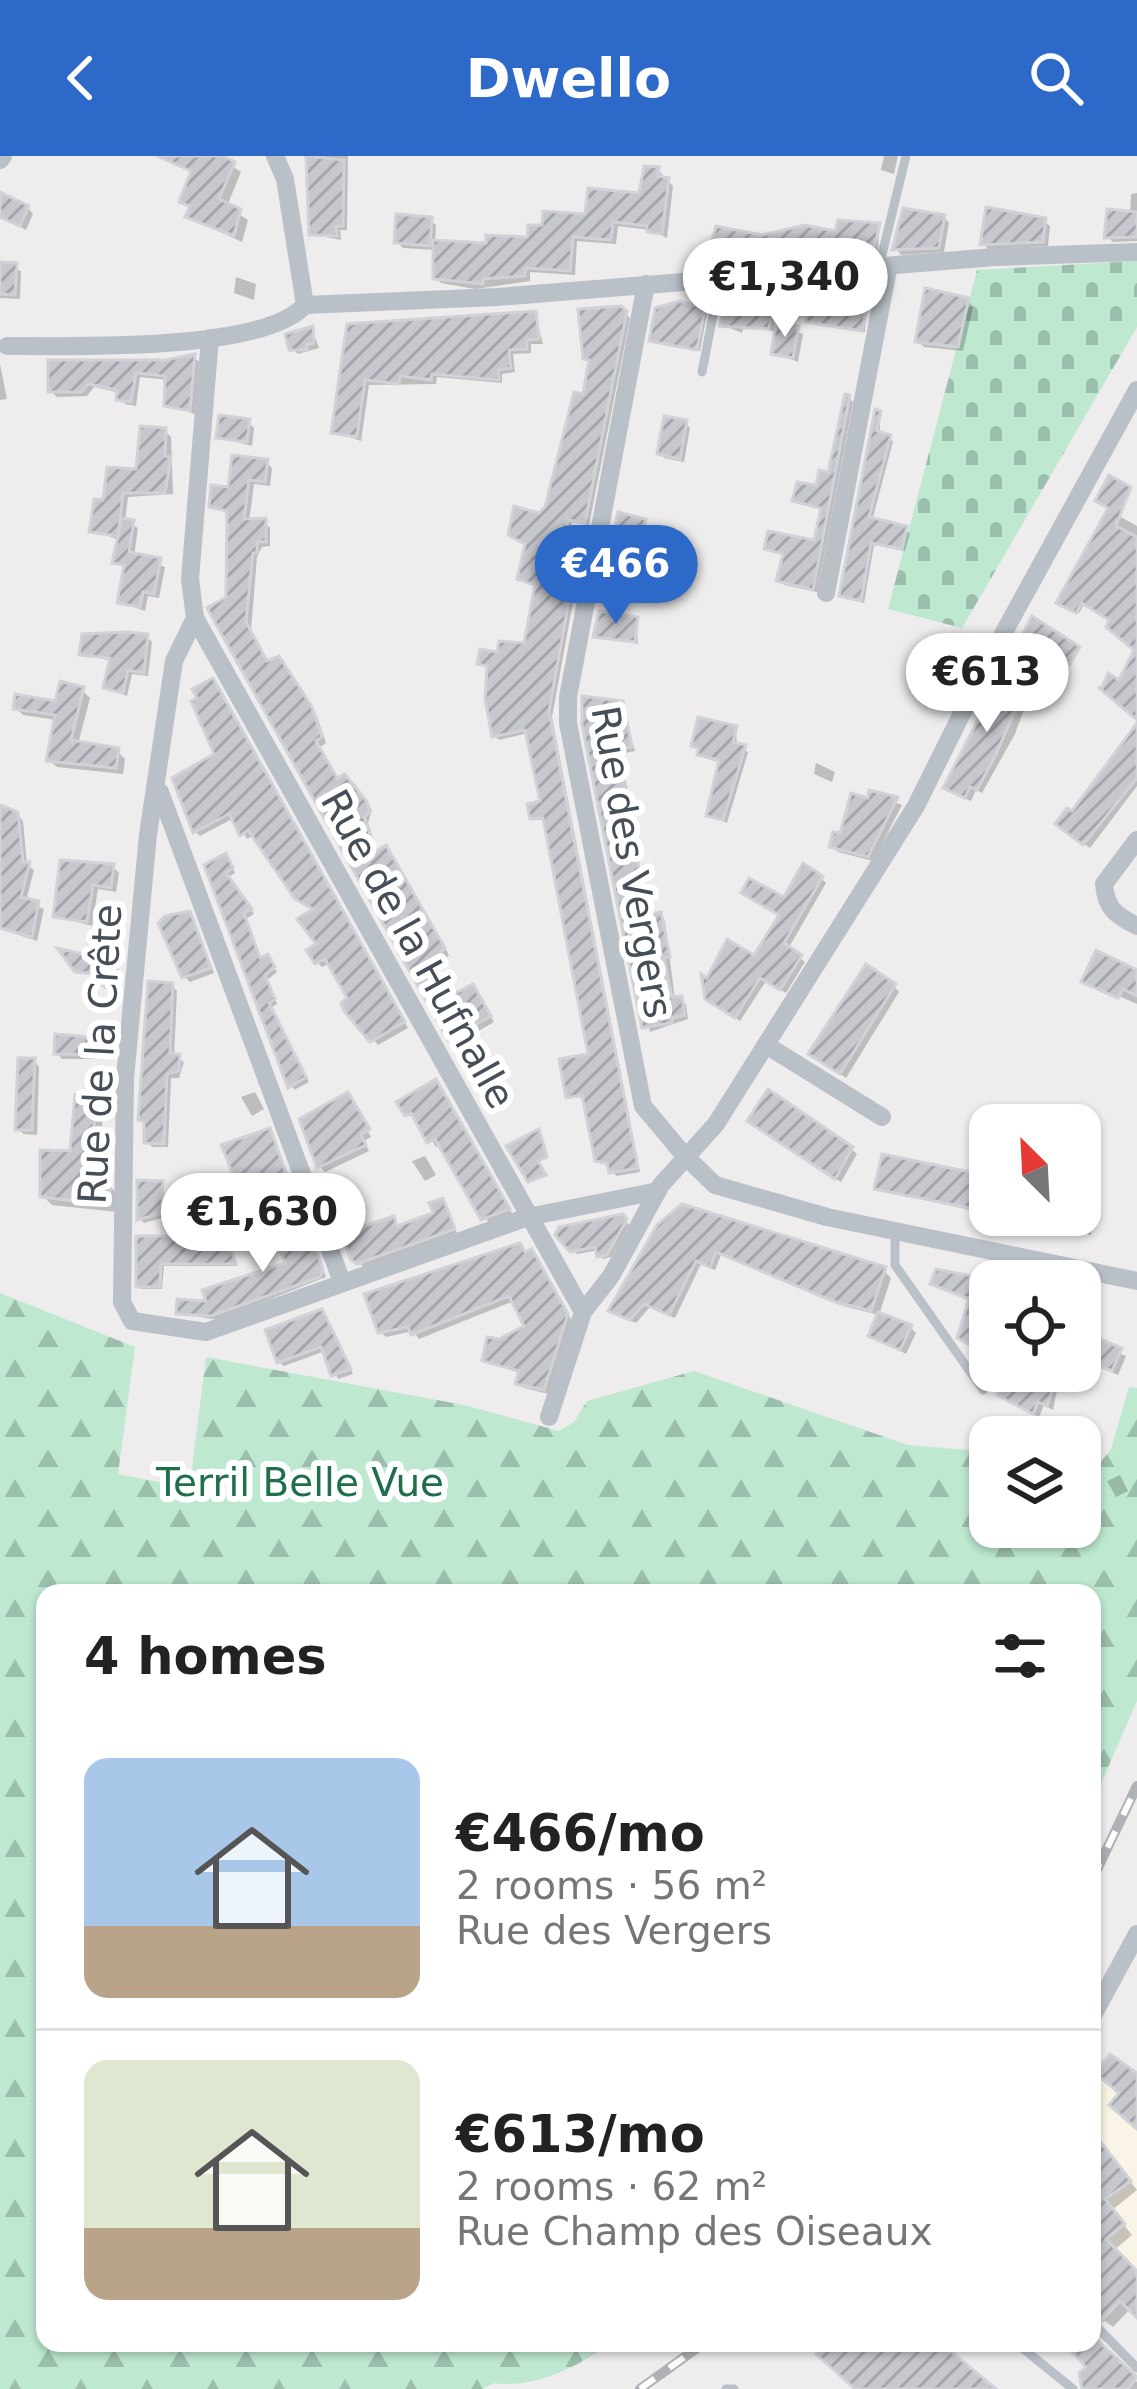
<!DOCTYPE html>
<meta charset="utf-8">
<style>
:root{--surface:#fff;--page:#f2f2f2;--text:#222;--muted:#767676;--line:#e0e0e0;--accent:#2d69c8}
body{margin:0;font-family:"DejaVu Sans",sans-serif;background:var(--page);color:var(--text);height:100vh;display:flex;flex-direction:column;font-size:45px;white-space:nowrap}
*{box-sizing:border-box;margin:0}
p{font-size:39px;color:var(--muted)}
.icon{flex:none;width:66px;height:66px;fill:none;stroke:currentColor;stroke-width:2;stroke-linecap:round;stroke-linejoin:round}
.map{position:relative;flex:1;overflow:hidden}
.drawer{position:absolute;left:36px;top:1428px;width:1065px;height:768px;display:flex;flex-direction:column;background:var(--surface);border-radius:24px;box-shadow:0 3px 9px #0004}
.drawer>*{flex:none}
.needle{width:78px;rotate:336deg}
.controls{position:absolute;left:969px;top:948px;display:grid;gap:24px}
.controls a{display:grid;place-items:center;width:132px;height:132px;border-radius:24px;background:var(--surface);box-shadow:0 3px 9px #0004;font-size:60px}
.price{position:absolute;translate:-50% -102px;padding:0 27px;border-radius:42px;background:#fff;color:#222;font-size:39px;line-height:78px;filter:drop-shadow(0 3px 6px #0008)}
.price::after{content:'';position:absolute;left:50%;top:72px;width:36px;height:27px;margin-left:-18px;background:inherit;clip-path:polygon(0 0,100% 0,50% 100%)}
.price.current{background:var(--accent);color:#fff}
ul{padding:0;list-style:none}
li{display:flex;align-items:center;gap:36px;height:300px;padding:0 48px}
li+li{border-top:3px solid var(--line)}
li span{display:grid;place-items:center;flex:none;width:336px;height:240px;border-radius:24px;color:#555}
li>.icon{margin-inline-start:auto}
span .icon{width:144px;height:144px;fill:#fffc;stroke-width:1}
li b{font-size:51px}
h2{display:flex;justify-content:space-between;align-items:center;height:144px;padding:0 48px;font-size:51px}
header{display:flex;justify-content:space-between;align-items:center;height:156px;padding:0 48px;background:var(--accent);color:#fff;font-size:54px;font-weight:600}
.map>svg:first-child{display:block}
.commercial{fill:#f9f4e6}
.forest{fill:url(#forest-firs)}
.cemetery{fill:url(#cemetery-stones)}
.shadow{fill:#0003}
.building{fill:url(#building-hatch);stroke:#d0d2d7;stroke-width:3}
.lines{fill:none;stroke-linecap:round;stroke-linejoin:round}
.service{stroke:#b9c0c7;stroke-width:9}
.minor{stroke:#b9c0c7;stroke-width:18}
.rail-casing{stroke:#afb1b6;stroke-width:10}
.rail{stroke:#fff;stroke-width:6;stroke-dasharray:18;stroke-linecap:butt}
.labels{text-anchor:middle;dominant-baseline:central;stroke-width:12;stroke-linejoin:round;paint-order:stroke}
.street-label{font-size:39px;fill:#464e57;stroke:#fff}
.park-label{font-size:39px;fill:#206f4b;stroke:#fff}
</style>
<header><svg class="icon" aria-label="back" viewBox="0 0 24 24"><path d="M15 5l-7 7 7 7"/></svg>Dwello<svg class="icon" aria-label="search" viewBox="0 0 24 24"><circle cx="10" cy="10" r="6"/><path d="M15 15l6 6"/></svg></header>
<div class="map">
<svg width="1137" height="2233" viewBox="0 0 1137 2233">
<defs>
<pattern id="forest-firs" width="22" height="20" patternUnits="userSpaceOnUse" patternTransform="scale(3)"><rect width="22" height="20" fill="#bee8d0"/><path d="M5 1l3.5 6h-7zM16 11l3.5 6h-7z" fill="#9cbeac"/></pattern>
<pattern id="cemetery-stones" width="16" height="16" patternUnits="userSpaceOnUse" patternTransform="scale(3)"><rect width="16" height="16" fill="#bee8d0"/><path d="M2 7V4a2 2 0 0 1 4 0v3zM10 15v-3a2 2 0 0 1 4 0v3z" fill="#9cbeac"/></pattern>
<pattern id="building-hatch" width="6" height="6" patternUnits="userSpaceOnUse" patternTransform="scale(3)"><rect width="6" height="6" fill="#c7c8ce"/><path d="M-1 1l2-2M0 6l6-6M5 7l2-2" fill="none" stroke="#a3a5aa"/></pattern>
</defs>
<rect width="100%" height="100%" fill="#eeecec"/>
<path class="commercial" d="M1095 1917 1137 1949V2162L1092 2116Z"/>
<path class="forest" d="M0 1137 135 1191 118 1318 159 1326 191 1320 206 1201 464 1249 559 1275 574 1266 587 1245 694 1215 908 1289 990 1296V1371H1080V1305L1100 1307 1111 1293 1129 1231 1137 1232V1545L1092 1648V1437H45V2187H611C579 2210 535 2233 494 2227L482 2233H0Z"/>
<path class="cemetery" d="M1137 105V171L962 472 888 453 977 114Z"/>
<g class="shadow">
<path d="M183 0H217L241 16 227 50 248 64 242 86 188 61 191 54 182 45 193 18 180 8Z"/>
<path d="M308 0H348L347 74H340L341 84 312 78Z"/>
<path d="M884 0H898L894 18 881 14Z"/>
<path d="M658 14 673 30 667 82 650 74 618 70 616 88 577 85 575 119 530 116V125L475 133 441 127 436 122V94L403 92 397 86 430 64 436 69 435 88 488 91 530 84 641 41Z"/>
<path d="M1137 37V85L1113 86 1108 81 1130 58 1131 38Z"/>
<path d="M28 52 33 58 26 74 0 60V53Z"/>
<path d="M944 61 949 67 944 96 901 99 896 93Z"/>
<path d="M1044 65 1050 70 1048 90 988 93 983 88Z"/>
<path d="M879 70 878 95 710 99 762 82 837 78Z"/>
<path d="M0 109 21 115 20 143 0 142Z"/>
<path d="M236 121 256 128 254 144 234 137Z"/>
<path d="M968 145 973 151 963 195 924 191 918 185Z"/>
<path d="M772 148 774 170 803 178 798 206 774 197 778 176 744 170 742 177 723 169Z"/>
<path d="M663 149 707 158 700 195 652 184Z"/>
<path d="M620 153 630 162 589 369 572 366 557 426 575 435 552 561 640 1016 616 1020 611 1010 600 1007 586 942 569 941 592 900 546 665 533 662 543 647 528 577 499 584 495 580 490 512 480 507 526 490 538 430 520 422 585 241 591 208 585 202Z"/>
<path d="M866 153 865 176 808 165Z"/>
<path d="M535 158 543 188H531V197L513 198 515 216 502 218V227L437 221 436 228 369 229 361 285 334 276 350 171Z"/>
<path d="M312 173 319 192 298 198 292 192Z"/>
<path d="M194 201 199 206 195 258 167 249 168 224 140 221 136 250 125 248 120 237 94 231 87 240 57 241 51 235Z"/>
<path d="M0 208 7 243 0 244Z"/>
<path d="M849 242 853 246 817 436 784 429 780 424 786 400 767 392 816 387 823 354 796 344 830 319Z"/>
<path d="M880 257V279L893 285 872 365 910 377 905 395 874 389 864 447 842 439Z"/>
<path d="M248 266 254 272 252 290 219 281Z"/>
<path d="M686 267 690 272 684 306 664 302 660 297Z"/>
<path d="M165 275 171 281 173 338 128 341 125 365 138 372 134 400 165 411 159 442 148 440 145 455 120 446 127 413 116 406 120 384 93 375 106 348 139 316Z"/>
<path d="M266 306 272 312 270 330 254 328 249 366 270 371V390L262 391 257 401 251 474 269 508 284 510 317 560 326 587 319 592 338 625 351 627 372 654 368 667 378 697 391 699 449 799 437 812 454 842 478 837 494 866 456 888 229 443 230 359 213 350Z"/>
<path d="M1129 333 1119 360 1137 370V489L1085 447 1079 457 1062 449Z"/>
<path d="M620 360 650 372 646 387 635 384 627 427 608 419Z"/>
<path d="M636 464 638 488 597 480Z"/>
<path d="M147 481 152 486 148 520 132 518 127 540 106 531 112 505 83 498Z"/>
<path d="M1028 524 1033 529 1015 578 982 637 976 634 971 645 952 637 946 631Z"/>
<path d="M217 531 408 872 378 889 347 853 351 843 330 807 322 811 317 806 316 755 304 748 255 678 247 683 234 662 200 680 195 675 218 599Z"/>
<path d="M82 534 90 542 78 588 117 595 125 603 123 618 57 611 49 604 57 564 23 559 16 552 58 548Z"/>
<path d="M621 548 635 595 619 598 635 664 624 666 632 708 642 712 647 761 660 759 665 765 675 844 686 848 688 863 650 876 585 569Z"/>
<path d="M1137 571V630L1090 692 1064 673Z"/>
<path d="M736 573 737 590 748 596 727 667 709 659 721 607 705 602 694 589Z"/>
<path d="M816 607 835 616 832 626 814 618Z"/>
<path d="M872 638 902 649 873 705 838 696 832 691Z"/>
<path d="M0 652 13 654 23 665 27 709 34 714 26 745 44 753 37 785 0 773Z"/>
<path d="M229 705 235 717 227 722 254 758 247 762 262 805 271 806 277 816 267 824 277 848 271 852 309 926 294 934 208 710Z"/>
<path d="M113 711 119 717 116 736 98 733 92 770 56 760Z"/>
<path d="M821 722 826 727 788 793 805 806 786 837 766 825 740 865 713 847 755 804 785 745Z"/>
<path d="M189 759 214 817 190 826 185 821Z"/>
<path d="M115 790 120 795 117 834 105 833 100 822 78 814Z"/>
<path d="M1137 817V848L1084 825Z"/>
<path d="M172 830 177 835 174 901 184 906 179 922H171L168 991H152L147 985Z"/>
<path d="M894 830 899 836 846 922 818 903Z"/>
<path d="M112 886 116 903H62L57 897Z"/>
<path d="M34 905 39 911 37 979 24 978 18 973Z"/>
<path d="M436 927 441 932 513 1059 489 1067 441 988 436 991 417 962 407 959Z"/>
<path d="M255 936 264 953 252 960 241 941Z"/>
<path d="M348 942 371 981 364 985 369 995 325 1016 319 1010Z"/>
<path d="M95 944 104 952 96 1028 109 1029 117 1038V1056L52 1049 43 1040 73 998Z"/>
<path d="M757 970 851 993 857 998 841 1026Z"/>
<path d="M269 975 292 1030 284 1034 290 1049 266 1062 259 1048 247 1046Z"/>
<path d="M425 1000 436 1019 425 1025 412 1005Z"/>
<path d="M974 1020 978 1032 990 1034V1059L877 1032Z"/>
<path d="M161 1028 165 1061 144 1067 140 1063Z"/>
<path d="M1080 1042 1096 1049 1091 1079 990 1059H1080Z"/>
<path d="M442 1046 457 1077 364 1111 353 1102 393 1063 399 1072 437 1059Z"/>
<path d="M683 1052 886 1117 891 1122 879 1159 843 1150 721 1099 715 1114 701 1108 675 1162 650 1151 636 1167 617 1159 612 1154Z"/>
<path d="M622 1061 629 1069 611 1101 603 1103 599 1094 577 1098 559 1079Z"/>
<path d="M302 1065 326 1121 217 1164 179 1157 211 1148 289 1109Z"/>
<path d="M176 1083 190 1096 228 1091 237 1110H164L162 1133H142L139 1130Z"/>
<path d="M520 1090 537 1102 572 1165 549 1238 524 1232 519 1227 522 1218 485 1204 499 1186 528 1172 514 1145 419 1183 413 1175 386 1181 381 1176Z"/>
<path d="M980 1125 986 1130 979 1149 990 1156 983 1175 990 1178V1199L966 1187 972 1145 933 1128Z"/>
<path d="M322 1156 326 1161 353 1218 338 1223 325 1195 284 1210 279 1206Z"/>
<path d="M911 1172 916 1177 906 1198 872 1179Z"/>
<path d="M1080 1179 1126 1200 1118 1219 1080 1203Z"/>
<path d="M1010 1215H1061L1053 1254 1044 1249 1039 1261 1006 1244Z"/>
<path d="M1120 1319 1128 1335 1116 1341 1107 1325Z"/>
<path d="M1092 1977 1137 2034 1112 2054 1132 2079 1113 2095 1137 2118V2158L1131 2152 1113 2171 1105 2165 1093 2170 1094 2185 1137 2226V2233H1087L1090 2211 1067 2187H1092Z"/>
</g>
<g class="building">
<path d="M157 0H223L235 6 219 43 241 53 234 80 185 61 190 50 179 46 191 15Z"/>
<path d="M306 0 344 4 343 70H336L337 80 309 79Z"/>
<path d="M644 10 659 11 658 20 669 22 662 78 647 76V70L613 66 611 84 573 81 570 115 526 112 525 120 483 123V128L433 123V84L486 87V79L527 81 528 69H542L543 55 585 58 588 32 639 37Z"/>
<path d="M0 36 29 50 20 70 0 61Z"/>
<path d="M986 51 1046 62 1043 86 980 89Z"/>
<path d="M903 52 945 59 939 92 892 94Z"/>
<path d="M1107 53 1137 56V81L1104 82Z"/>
<path d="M396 58 432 61 430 90 394 87Z"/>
<path d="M838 64 880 67 874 92 832 93 831 99 707 100 716 70 762 79 805 69 835 75Z"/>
<path d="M0 106 17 107 15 139 0 138Z"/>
<path d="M925 132 969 142 958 191 915 186Z"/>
<path d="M810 140 867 150 862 175 805 166Z"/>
<path d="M753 141 774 145 769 173 720 170 725 144 739 147Z"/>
<path d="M679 145 705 152 697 194 649 185 655 152Z"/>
<path d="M621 150 627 155 585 367 568 364 554 422 572 428 549 555 638 1012 609 1017 607 1007 595 1005 582 939 566 942 559 903 588 898 543 662 530 663 527 648 540 645 525 574 492 581 485 543 487 510 477 508 480 493 497 496 499 485 524 487 535 429 517 423 525 388 508 379 514 350 539 357 545 351 574 236 583 238 589 204 583 203 578 153Z"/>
<path d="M536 155 539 183 527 184V193L509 194 511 212 498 214 499 224 432 218 431 224 400 220 399 228 365 224 357 281 331 277 347 168Z"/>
<path d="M776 167 799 170 793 202 771 198Z"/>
<path d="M313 170 314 187 306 189 307 194H289L285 178Z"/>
<path d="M195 198 190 255 164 250 165 220 136 217 131 246 116 244 117 234 88 228 81 236H48V204H166Z"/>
<path d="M845 238 850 239 813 434 776 425 783 398 764 393 768 375 814 384 821 352 792 345 797 326 816 329 819 314 828 316Z"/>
<path d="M875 253 881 255 877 275 891 279 869 361 907 370 902 393 871 387 861 445 839 440Z"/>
<path d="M219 259 250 263 247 286 216 282Z"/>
<path d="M664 260 687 264 680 303 657 298Z"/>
<path d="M140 270 166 272 165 300 171 301 165 337H123L118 379 122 362 134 364 129 396 161 402 154 438 143 436 140 451 117 447 124 409 112 407 118 380 89 376 94 343 103 344 107 311 136 313Z"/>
<path d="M232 299 268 303 265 326 249 324 244 363 266 362V386H257V397H253L246 466 267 505 279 500 312 551 322 581 316 585 337 622 345 618 367 646 370 656 364 661 376 695 386 689 445 792 433 805 452 839 473 828 491 860 448 884 207 452 226 441 227 355 209 351 211 329 228 331Z"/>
<path d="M1109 319 1131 331 1116 370 1137 381V564L1098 531 1102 532 1108 517 1119 524 1134 494 1106 471 1109 464 1082 447 1076 457 1056 447 1108 352 1095 345Z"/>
<path d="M618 356 646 363 641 383 630 381 622 423 605 420Z"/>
<path d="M599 455 638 461 635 486 593 481Z"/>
<path d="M1032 460 1080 491 1070 508 1022 480Z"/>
<path d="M128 476 148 478 144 517 128 514 123 537 103 532 110 502 79 499 82 478Z"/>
<path d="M1002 517 1030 521 996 598 977 634 970 631 965 642 943 632Z"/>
<path d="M213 522 405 866 370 886 344 855 341 847 347 842 325 803 315 808 306 794 316 788 297 763 313 753 295 743 248 674 240 680 229 658 193 677 172 622 214 598 191 545 197 542 192 533Z"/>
<path d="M60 525 84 531 71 584 119 592 116 612 46 605 55 559 13 553 15 538 55 545Z"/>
<path d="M582 540 623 545 632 591 616 593 631 659 621 661 629 705 638 704 643 759 661 756 670 801 664 802 667 818 672 841 682 840 685 859 672 862V867L642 872 582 569Z"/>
<path d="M698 561 737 570 733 586 746 589 723 664 706 660 719 604 697 599 699 592 691 590Z"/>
<path d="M1137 567V622L1083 689 1055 668 1067 652 1072 655Z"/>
<path d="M869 634 898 641 868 701 829 691 833 676 840 677 851 637 868 642Z"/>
<path d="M0 649 18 656 23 706H30L21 741 39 745 32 781 0 772Z"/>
<path d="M226 697 233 712 226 717 252 753 244 757 260 802 268 798 275 811 265 819 275 843 269 847 306 921 288 932 204 709Z"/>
<path d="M60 704 114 708 111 732 93 729 87 766 53 761Z"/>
<path d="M803 707 823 720 784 787 802 799 780 834 760 822 735 862 705 843 701 818 707 822 727 783 754 799 779 759 741 737 749 722 784 741Z"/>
<path d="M190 755 211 812 182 822 158 767 165 760Z"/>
<path d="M89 785 116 787 113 830 97 829V818L75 816 57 792 88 799Z"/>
<path d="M1096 794 1137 814V840L1123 833 1118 842 1081 826Z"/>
<path d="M866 808 896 828 840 918 808 898Z"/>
<path d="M148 825 173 827 170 897 180 898 179 915 167 918 164 988 144 987V965L138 964Z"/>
<path d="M55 878 113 883 111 899 54 898Z"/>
<path d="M18 902H35L32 974H15Z"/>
<path d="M436 923 481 1002 510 1053 481 1064 435 983 427 987 411 957 405 960 396 946Z"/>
<path d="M768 933 853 991 835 1023 747 965Z"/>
<path d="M348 936 370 973 361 979 366 989 317 1012 299 963Z"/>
<path d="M75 939 97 941 88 1025 110 1026V1049L40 1041V994L70 995Z"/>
<path d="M270 972 289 1025 282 1029 288 1044 260 1060 254 1045 245 1048 221 989Z"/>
<path d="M539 973 547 1001 538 1005 546 1019 528 1026 506 990Z"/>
<path d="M882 998 975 1017 973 1028 990 1031V1056L874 1033Z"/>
<path d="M137 1024 163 1025 162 1057 137 1064Z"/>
<path d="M443 1042 455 1073 357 1108 351 1104 341 1078 394 1060 397 1070 433 1057 429 1047Z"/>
<path d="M682 1048 886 1111 871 1155 835 1146 716 1096 710 1111 696 1105 669 1159 644 1148 630 1164 608 1155 657 1069Z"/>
<path d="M623 1058 627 1063 607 1099 597 1101 595 1091 570 1096 555 1079 559 1071Z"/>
<path d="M1043 1059H1090L1086 1075 1043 1067Z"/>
<path d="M303 1062 323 1113 320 1121 211 1160 176 1158 177 1143 206 1145 202 1134 285 1107 271 1072Z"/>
<path d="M136 1080H178L177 1085 187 1086V1093L229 1087 236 1108H161L160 1131H136Z"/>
<path d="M520 1087 525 1096 532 1093 568 1158 544 1234 515 1228 519 1215 482 1205 487 1181 499 1183 524 1170 509 1140 411 1179 408 1171 378 1177 364 1138Z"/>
<path d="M936 1113 982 1122 974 1144 987 1148 978 1169 990 1173V1200L957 1182 969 1143 930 1128Z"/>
<path d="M322 1153 351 1213 331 1220 321 1191 277 1207 265 1174Z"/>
<path d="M878 1156 912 1169 900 1194 868 1180Z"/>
<path d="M1080 1175 1122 1192 1112 1215 1080 1202Z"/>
<path d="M1008 1215H1058L1047 1250 1038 1246 1033 1258 997 1239Z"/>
<path d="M1110 1898 1137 1917V1973L1109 1949 1119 1937 1095 1917Z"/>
<path d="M1092 1975 1131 2025 1105 2043 1125 2068 1106 2083 1137 2115V2162L1120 2145 1102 2164 1092 2157Z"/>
<path d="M1092 2179 1137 2221 1128 2233H1082L1079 2217 1086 2211 1064 2187H1092Z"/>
<path d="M825 2187H941L996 2233H855L816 2198Z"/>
</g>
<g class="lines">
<g class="service">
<path d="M879 111 906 0"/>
<path d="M702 216 720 123"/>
<path d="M895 1077V1109L983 1234"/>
<path d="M1092 2166 1137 2212"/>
<path d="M1016 2187 1073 2233"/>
<path d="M726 2233H734"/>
</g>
<g class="minor">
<path d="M275 0 285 23 305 149 497 141 995 101 1137 96"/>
<path d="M0 4 3 0"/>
<path d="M646 128 568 541V567L643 950 684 999 715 1029 827 1061 1137 1125"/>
<path d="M210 182 190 423 195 462 174 505 148 679 125 922 122 1146 132 1165 206 1176 528 1061 658 1035"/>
<path d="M7 190C72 190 264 196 305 149"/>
<path d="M826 437 888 113"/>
<path d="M195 462 583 1156"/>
<path d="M160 636 342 1126"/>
<path d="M1137 684 1104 728C1106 752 1115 759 1137 770"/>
<path d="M766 889 882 961"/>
<path d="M549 1261 583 1156 611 1120 661 1029 716 968 916 650 987 507 1137 234"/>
<path d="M1092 1861 1137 1778"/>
</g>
<defs>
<g id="rail">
<path d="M1092 1724 1137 1630"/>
<path d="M640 2233 704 2187"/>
</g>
</defs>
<use href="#rail" class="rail-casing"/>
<use href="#rail" class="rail"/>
</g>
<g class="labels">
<g class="street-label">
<text transform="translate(632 706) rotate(80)">Rue des Vergers</text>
<text transform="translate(418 793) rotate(61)">Rue de la Hufnalle</text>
<text transform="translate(100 898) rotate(-87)">Rue de la Crête</text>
</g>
<g class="park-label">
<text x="300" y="1326">Terril Belle Vue</text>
</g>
</g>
</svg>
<div class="controls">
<a><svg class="needle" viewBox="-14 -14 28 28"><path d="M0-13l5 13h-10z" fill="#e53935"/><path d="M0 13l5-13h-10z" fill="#767676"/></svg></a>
<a><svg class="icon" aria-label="locate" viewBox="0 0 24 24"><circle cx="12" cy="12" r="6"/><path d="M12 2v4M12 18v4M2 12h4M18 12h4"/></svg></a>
<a><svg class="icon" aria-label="layers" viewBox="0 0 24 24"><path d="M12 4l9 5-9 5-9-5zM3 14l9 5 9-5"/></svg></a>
</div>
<b class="price" style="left:785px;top:184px">€1,340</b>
<b class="price current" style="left:616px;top:471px">€466</b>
<b class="price" style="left:987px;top:579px">€613</b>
<b class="price" style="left:263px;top:1119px">€1,630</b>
<section class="drawer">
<h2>4 homes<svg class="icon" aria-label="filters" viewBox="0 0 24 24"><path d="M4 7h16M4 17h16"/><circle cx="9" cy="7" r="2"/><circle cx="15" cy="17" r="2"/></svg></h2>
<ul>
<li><span style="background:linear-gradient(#a9c7e8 70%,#b9a48a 0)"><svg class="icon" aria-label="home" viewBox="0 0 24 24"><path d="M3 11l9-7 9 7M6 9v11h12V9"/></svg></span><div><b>€466/mo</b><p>2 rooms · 56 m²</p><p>Rue des Vergers</p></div></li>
<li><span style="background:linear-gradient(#dfe7d0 70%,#b9a48a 0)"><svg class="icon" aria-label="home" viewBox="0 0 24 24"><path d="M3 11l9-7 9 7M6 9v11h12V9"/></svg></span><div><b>€613/mo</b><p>2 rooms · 62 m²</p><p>Rue Champ des Oiseaux</p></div></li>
</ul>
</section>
</div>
